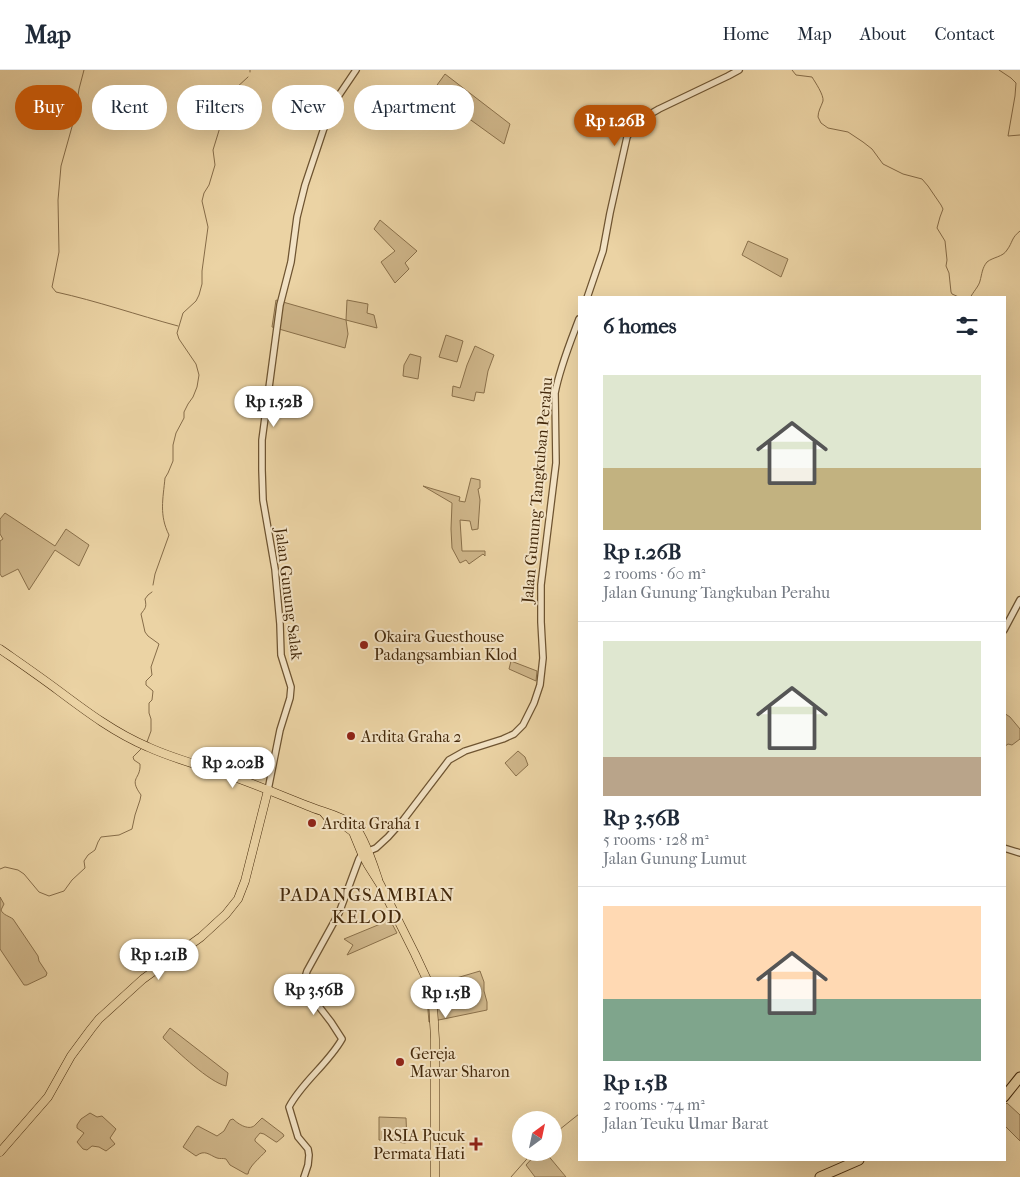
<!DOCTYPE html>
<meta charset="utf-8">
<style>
:root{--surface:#fff;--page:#f6f6f7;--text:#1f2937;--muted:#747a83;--line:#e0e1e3;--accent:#b45309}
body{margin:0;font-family:"IM FELL French Canon",serif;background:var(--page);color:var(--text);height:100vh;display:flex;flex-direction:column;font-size:19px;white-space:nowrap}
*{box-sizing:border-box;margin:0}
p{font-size:16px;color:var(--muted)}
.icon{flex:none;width:28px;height:28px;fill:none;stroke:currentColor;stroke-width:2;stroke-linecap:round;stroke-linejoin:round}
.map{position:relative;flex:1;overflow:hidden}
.details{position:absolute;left:578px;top:226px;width:428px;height:865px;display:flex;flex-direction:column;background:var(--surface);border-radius:0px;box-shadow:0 5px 20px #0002}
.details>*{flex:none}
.hud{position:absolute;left:15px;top:15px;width:475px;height:45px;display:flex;gap:10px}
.needle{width:32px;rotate:33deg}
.controls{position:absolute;left:512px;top:1041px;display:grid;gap:10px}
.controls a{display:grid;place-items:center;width:50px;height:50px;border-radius:50%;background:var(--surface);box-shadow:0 5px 20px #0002;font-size:25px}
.price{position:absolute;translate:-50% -42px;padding:0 11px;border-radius:18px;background:#fff;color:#222;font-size:16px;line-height:32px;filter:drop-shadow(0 1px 2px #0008)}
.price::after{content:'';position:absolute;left:50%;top:30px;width:15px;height:11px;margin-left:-8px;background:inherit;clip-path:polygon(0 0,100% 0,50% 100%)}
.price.selected{background:var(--accent);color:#fff}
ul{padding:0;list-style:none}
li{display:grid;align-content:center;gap:10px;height:265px;padding:0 25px}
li+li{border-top:1px solid var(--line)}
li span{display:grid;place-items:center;height:155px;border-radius:0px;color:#555}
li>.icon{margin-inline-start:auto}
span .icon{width:90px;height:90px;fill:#fffc;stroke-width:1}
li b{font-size:21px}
h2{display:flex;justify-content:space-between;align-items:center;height:60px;padding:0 25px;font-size:21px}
.pill{padding:0 18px;border-radius:22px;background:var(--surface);box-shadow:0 5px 20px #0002;font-size:18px;line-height:45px}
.pill.selected{background:var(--accent);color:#fff}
header{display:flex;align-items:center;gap:30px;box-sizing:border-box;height:70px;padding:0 25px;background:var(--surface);border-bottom:1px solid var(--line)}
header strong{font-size:24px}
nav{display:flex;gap:28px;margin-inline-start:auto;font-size:18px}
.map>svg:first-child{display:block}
.green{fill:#cfb68a;stroke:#8a704a}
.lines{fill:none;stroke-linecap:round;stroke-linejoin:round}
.stream{stroke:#866c48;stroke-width:1}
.minor-casing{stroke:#6e5431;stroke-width:8}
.major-casing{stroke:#44290b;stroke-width:9}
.highway-casing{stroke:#44290b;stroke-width:11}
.minor{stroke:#f2e2c4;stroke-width:5.5}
.major{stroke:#ebd3a4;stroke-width:8}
.highway{stroke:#ebd3a4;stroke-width:9}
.poi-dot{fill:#8f2418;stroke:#f2e2c4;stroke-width:2}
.labels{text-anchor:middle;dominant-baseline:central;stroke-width:4;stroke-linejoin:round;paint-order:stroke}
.street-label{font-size:16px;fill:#44290b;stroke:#f2e2c4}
.poi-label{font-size:16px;fill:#44290b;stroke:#f2e2c4;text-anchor:start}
.quarter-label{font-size:19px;letter-spacing:1px;fill:#44290b;stroke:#f2e2c4}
</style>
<header>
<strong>Map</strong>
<nav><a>Home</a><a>Map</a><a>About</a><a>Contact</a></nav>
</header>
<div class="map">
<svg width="1020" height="1107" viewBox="0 0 1020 1107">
<rect width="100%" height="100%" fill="#ebd3a4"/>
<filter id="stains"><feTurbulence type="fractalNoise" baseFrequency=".004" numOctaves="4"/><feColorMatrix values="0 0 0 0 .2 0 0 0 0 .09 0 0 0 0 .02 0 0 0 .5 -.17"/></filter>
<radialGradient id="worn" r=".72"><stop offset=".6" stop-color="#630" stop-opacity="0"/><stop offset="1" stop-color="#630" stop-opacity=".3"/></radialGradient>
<g class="green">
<path d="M445 4 510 54 504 74 432 22Z"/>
<path d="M380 150 417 181 405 193 409 199 395 213 381 192 395 181 374 159Z"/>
<path d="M748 171 788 189 781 207 742 185Z"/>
<path d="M276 230 346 250 347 230 368 234 367 243 374 245 377 258 346 250 348 264 345 278 272 257Z"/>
<path d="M446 265 463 271 457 292 439 287Z"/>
<path d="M475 276 494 285 488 301 484 323 476 322 474 331 452 326 453 316 460 318 467 295Z"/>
<path d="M410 284 421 287 418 309 403 306 404 295Z"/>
<path d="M471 408 480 410V418L478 419 480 430 478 459 472 460 470 451 460 450 462 481H485V486L483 484 469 494 466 490 460 493 452 478 451 459 452 433 423 416 460 427 459 431 465 432Z"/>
<path d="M5 443 55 476 66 459 89 475 79 496 55 480 29 520 18 499 2 507 0 504V471L3 469 0 464V449Z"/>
<path d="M511 591 537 601 536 611 509 599Z"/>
<path d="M1004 643 1010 647 1020 659V669L1012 675 1008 674 1004 677Z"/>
<path d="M518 681 525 687 528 695 516 706 505 693Z"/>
<path d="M0 827 4 834 1 840C3 845 9 846 13 849L38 886 39 891 47 903 46 906 27 915H24L0 879Z"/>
<path d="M390 850 397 863 347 885 353 875 344 869Z"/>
<path d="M480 901 484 912V921L487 932V940L429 952 426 917Z"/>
<path d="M170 958 228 1003 226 1016C209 1012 178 982 164 969L163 967Z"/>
<path d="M1007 1033 1020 1045V1071L1004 1055V1036Z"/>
<path d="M90 1043 97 1047 102 1046 116 1059 110 1068 115 1074 106 1081 99 1077 92 1076 87 1080 83 1079 77 1072 84 1063 77 1058V1055L81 1049Z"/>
<path d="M379 1047 406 1048 407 1072 405 1073 379 1070Z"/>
<path d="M262 1048 283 1064 284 1066 277 1072H276L264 1064 260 1063 255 1069V1071L266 1081C260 1088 249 1096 248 1104H246L230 1095 226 1089C223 1088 220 1089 217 1088 209 1085 205 1079 196 1086L183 1077 196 1057 198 1056 217 1066 224 1061 230 1050 233 1049C238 1054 250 1062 256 1054 258 1052 260 1050 262 1048Z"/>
<path d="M537 1083H546L566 1107H535L526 1095Z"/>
</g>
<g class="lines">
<g class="stream">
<path d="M84 0 79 19 75 46 61 96 58 130 59 182 52 217 56 222C97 231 137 245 178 256"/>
<path d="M792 0 796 5 812 7C815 12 824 25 823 31 821 37 818 41 818 47L821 53 828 58 848 62 863 72 872 79 883 94 903 104 922 109 928 116 941 135 943 139 940 147 937 158 945 171 947 190 946 196 949 203 951 222 952 224 961 228"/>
<path d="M999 0 1011 8 1016 13 1015 26 1008 66 1020 65"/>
<path d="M250 2V0"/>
<path d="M970 228C973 222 979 216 980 211 982 204 982 198 987 192 993 187 1003 187 1007 180 1013 172 1011 168 1020 161"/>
<path d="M153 515 155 504 169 465C159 445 163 429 165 408L168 403 173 391V375L176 363 184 348V342L188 334 193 327 197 317 199 305 196 294 179 269 177 263 183 243 196 231 199 225 202 214V201L208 157 202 131 204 123 209 115 215 95 213 80 229 28 235 19 248 7"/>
<path d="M147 672 151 661V649L149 643V633L152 630 153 621 146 615V611L152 605 151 597 159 574 148 566 145 562 141 544C145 538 147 538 145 529L148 525 152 522"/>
<path d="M0 799 5 797 18 800 24 804 39 822 49 826 64 821 72 810 85 798 84 791 88 785 95 780 98 772 101 767 119 765 132 759 135 745 140 730 141 725C128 707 141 710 140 694L134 690 133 687 143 677"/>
<path d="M554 1064 579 1044"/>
<path d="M511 1107 533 1082"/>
</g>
<defs>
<g id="minor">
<path d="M587 228 603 181 610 143 627 67 633 56 640 50 659 39 728 6 739 0"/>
<path d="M1004 560 1020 530"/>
<path d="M268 720 280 660 290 628 291 617 281 585 280 554 275 499 263 430 262 400V370L280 235 291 192 297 147 305 115 329 43 333 34 356 0"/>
<path d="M1004 778 1020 783"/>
<path d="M304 1107 308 1095 309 1085 308 1079 298 1067 289 1037C302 1012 328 994 342 969L331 952 307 921 305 917 304 911 307 901 339 843 359 789 362 784 376 778 388 767 404 749 449 690 465 681 503 669 514 664 523 655 534 633 540 615 543 588 541 552V515L556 393 555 323C560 297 570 273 579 249"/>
</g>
<g id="major">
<path d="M0 579C20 593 39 606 59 621 87 642 115 663 148 677 172 688 198 695 223 703 252 713 280 725 308 736 322 742 340 745 353 755 363 762 374 797 378 809"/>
<path d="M324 743 329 749 345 756 353 762 362 784 368 795 380 814 415 884 429 914 433 935 435 969V1107"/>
<path d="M0 1082 48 1027 71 986 91 959 99 949 143 909 201 867 226 844 238 829 245 811 268 720"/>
</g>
<g id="highway">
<path d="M1004 1027 1020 1007"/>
<path d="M820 1107 859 1090"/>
</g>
</defs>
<use href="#minor" class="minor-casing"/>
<use href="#major" class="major-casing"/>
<use href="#highway" class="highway-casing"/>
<use href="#minor" class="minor"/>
<use href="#major" class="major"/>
<use href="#highway" class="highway"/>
</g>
<g class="poi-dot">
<circle cx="364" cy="575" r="5"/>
<circle cx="351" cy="666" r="5"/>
<circle cx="312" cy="753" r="5"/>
<circle cx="400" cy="992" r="5"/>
<path d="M473.5 1066.5h5v5h5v5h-5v5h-5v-5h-5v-5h5z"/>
</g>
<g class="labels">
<g class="street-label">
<text transform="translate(537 420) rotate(-85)">Jalan Gunung Tangkuban Perahu</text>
<text transform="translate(289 524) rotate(83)">Jalan Gunung Salak</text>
</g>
<g class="poi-label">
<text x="374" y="566">Okaira Guesthouse<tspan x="374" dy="18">Padangsambian Klod</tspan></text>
<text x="361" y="666">Ardita Graha 2</text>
<text x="322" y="753">Ardita Graha 1</text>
<text x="410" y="983">Gereja<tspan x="410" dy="18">Mawar Sharon</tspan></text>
<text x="465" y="1065" text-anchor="end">RSIA Pucuk<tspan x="465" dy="18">Permata Hati</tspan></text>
</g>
<g class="quarter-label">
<text x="367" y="825">PADANGSAMBIAN<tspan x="367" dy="22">KELOD</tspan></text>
</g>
</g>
<rect width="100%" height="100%" filter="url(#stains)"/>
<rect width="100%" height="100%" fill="url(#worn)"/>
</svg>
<div class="controls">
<a><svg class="needle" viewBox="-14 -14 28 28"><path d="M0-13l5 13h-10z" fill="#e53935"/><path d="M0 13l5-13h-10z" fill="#747a83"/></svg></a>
</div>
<b class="price selected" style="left:615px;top:77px">Rp 1.26B</b>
<b class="price" style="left:274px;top:358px">Rp 1.52B</b>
<b class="price" style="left:233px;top:719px">Rp 2.02B</b>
<b class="price" style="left:159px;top:911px">Rp 1.21B</b>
<b class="price" style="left:314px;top:946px">Rp 3.56B</b>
<b class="price" style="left:446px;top:949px">Rp 1.5B</b>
<div class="hud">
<a class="pill selected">Buy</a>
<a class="pill">Rent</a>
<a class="pill">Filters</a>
<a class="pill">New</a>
<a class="pill">Apartment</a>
</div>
<section class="details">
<h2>6 homes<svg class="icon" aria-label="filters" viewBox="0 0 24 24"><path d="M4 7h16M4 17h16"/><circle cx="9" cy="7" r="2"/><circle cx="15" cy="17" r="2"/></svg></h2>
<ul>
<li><span style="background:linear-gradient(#dfe7d0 60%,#c2b280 0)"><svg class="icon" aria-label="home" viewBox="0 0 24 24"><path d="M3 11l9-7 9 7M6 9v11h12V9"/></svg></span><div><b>Rp 1.26B</b><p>2 rooms · 60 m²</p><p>Jalan Gunung Tangkuban Perahu</p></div></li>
<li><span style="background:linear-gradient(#dfe7d0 75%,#b9a48a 0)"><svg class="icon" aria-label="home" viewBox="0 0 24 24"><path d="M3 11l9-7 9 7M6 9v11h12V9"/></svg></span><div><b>Rp 3.56B</b><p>5 rooms · 128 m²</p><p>Jalan Gunung Lumut</p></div></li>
<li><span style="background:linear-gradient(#ffd9b3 60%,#7fa58c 0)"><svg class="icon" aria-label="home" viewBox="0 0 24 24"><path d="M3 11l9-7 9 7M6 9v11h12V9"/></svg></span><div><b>Rp 1.5B</b><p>2 rooms · 74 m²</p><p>Jalan Teuku Umar Barat</p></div></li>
</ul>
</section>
</div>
